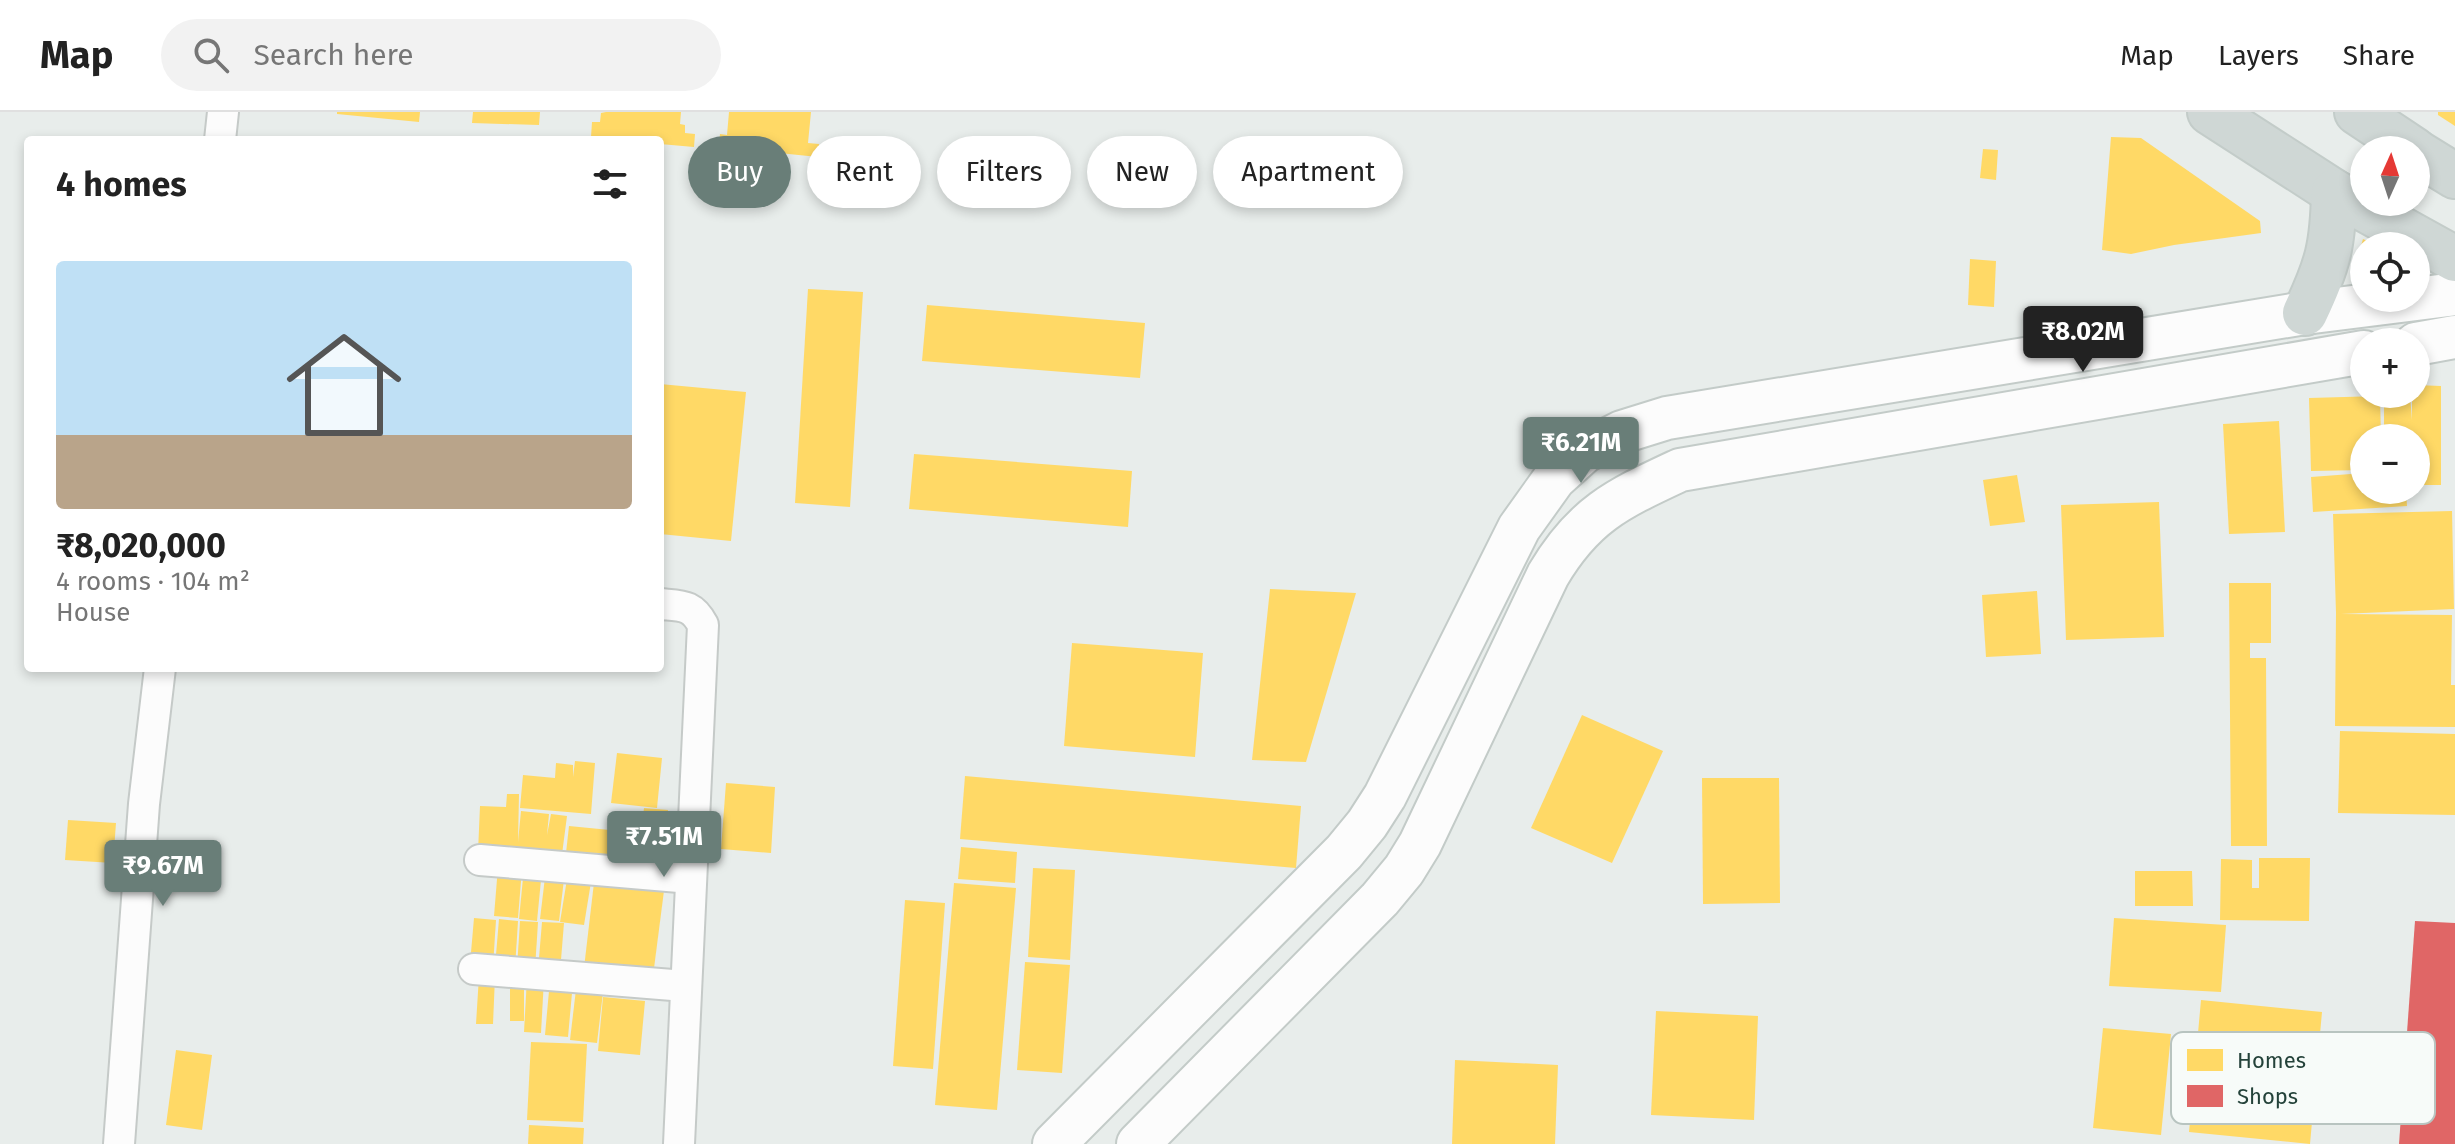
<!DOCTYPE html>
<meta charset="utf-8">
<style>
:root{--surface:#fff;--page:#f2f2f2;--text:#222;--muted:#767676;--line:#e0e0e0;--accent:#697e78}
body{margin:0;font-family:"Fira Sans",sans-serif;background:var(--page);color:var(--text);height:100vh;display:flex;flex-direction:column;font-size:30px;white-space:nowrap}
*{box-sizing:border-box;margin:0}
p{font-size:26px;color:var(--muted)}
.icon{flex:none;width:44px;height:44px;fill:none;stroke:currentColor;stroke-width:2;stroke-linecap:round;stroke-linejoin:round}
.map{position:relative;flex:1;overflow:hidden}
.panel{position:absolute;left:24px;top:24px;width:640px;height:536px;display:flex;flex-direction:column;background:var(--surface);border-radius:8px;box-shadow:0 4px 12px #0003}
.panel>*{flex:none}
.banner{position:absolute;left:688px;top:24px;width:760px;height:72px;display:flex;gap:16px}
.needle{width:52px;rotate:3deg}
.controls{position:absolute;left:2350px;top:24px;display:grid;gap:16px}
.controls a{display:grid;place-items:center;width:80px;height:80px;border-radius:50%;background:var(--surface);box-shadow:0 4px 12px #0003;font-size:40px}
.price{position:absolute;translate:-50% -68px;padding:0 18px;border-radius:8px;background:var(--accent);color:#fff;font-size:26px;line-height:52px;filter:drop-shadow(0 2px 4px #0008)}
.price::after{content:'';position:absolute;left:50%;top:48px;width:24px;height:18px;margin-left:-12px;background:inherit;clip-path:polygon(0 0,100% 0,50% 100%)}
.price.active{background:#222;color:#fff}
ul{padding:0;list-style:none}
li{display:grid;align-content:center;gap:16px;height:424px;padding:0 32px}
li span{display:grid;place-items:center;height:248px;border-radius:8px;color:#555}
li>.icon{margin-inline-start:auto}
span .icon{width:144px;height:144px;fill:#fffc;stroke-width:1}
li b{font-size:34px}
h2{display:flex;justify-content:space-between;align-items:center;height:96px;padding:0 32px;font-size:34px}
.chip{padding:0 28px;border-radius:36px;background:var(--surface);box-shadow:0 4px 12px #0003;font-size:28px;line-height:72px}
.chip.active{background:var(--accent);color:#fff}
header{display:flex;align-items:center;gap:48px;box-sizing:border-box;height:112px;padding:0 40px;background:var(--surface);border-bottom:2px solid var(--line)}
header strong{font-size:38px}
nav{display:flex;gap:44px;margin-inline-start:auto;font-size:28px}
.search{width:560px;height:72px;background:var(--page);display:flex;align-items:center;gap:20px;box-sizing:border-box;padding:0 28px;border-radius:44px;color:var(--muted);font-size:30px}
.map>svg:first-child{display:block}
.homes{fill:#ffd966}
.shops{fill:#e06666}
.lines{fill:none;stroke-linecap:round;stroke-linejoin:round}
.street-casing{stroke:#c5cac8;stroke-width:34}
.secondary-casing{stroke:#c3cbc8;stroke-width:46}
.primary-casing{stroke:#c3ccc9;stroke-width:48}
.street{stroke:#fcfcfc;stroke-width:30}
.secondary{stroke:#fcfcfc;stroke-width:42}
.primary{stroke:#cfd7d5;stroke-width:44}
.key{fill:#f7fbf9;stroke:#b8c4c0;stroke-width:2}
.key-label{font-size:22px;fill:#24423a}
</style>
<header>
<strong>Map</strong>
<div class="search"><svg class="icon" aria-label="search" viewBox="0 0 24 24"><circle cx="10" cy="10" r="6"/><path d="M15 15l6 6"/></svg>Search here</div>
<nav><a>Map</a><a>Layers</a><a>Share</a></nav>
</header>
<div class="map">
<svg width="2455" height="1032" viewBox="0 0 2455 1032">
<rect width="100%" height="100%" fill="#e8edeb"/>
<g class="homes">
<path d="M337 0H420L419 10 337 2Z"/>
<path d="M473 0H540L539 13 472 11Z"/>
<path d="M606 0H681L680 12 685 13V21L695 22 694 35 660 32V28L591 25 592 10H600L601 1Z"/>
<path d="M729 0H811L808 31 819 32 818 45 719 35 720 22 727 23Z"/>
<path d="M2438 0H2455V14L2438 3Z"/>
<path d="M2111 25 2141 26 2260 109 2261 121 2174 133 2131 142 2102 138Z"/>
<path d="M1983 37 1998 38 1996 68 1980 66Z"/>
<path d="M2363 127 2376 133 2364 134V149L2357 147Z"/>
<path d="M1970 147 1996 149 1994 195 1968 193Z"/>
<path d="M808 177 863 180 850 395 795 391Z"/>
<path d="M927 193 1145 211 1140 266 922 249Z"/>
<path d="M660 272 746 280 731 429 660 422Z"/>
<path d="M2416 273 2441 274V373H2416V326H2384V283H2410L2412 308V282H2416Z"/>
<path d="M2380 284 2381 326H2364V358L2311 359 2309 286Z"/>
<path d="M2279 309 2285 420 2229 422 2223 312Z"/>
<path d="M914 342 1132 359 1128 415 909 397Z"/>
<path d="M2364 361V378H2406L2407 394 2313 400 2311 365Z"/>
<path d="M2017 363 2025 410 1990 414 1983 368Z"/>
<path d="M2159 390 2164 525 2066 528 2061 393Z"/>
<path d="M2452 399 2454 497 2341 502 2452 503 2451 573H2455V615L2335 614 2336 501 2333 402Z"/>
<path d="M2229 471H2271V531H2250V546H2266L2267 734H2231Z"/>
<path d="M1270 477 1356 481 1306 650 1252 648Z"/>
<path d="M2037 479 2041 542 1986 545 1982 483Z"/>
<path d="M1072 531 1203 541 1195 645 1064 634Z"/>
<path d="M1582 603 1663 639 1612 751 1531 716Z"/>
<path d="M2340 619 2455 622V703L2338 701Z"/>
<path d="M617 641 662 646 657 696 611 691Z"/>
<path d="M575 649 595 651 591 702 520 696 523 663 555 666 556 651 573 653V665Z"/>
<path d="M965 664 1301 694 1296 756 960 727Z"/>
<path d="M1702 666H1779L1780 791 1703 792Z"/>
<path d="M726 671 775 675 771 741 721 737Z"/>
<path d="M507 682H519L518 730 521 699 549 702 547 723 551 702 567 704 561 750 478 740 480 694 506 695Z"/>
<path d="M644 696 668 698 662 758 636 757Z"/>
<path d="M68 708 116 711 113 751 65 748Z"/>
<path d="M569 714 620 719 616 755 565 750Z"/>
<path d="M961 735 1017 740 1015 771 958 767Z"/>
<path d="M2259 746H2310L2309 809 2220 808 2221 747 2252 748V776H2259Z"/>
<path d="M498 755 522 757 518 806 494 804Z"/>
<path d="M524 756 542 758 537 809 519 807Z"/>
<path d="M1033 756 1075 758 1070 848 1028 845Z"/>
<path d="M546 757 565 759 559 809 540 807Z"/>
<path d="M2135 759H2192L2193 794H2135Z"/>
<path d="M568 761 592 764 584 813 560 810Z"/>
<path d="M595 762 665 771 653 864 584 856Z"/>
<path d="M954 771 1016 776 997 998 935 993Z"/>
<path d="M905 788 945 791 933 957 893 954Z"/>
<path d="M474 806 496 808 493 854 470 852Z"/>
<path d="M2114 806 2226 813 2221 880 2109 874Z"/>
<path d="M499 807 518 809 515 856 495 855Z"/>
<path d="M520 809 538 810 535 857 517 856Z"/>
<path d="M542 810 564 811 560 860 538 858Z"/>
<path d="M1025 850 1070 853 1062 961 1017 958Z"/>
<path d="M479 864 495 865 493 912H476Z"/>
<path d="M527 866 544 867 541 921 524 920Z"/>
<rect x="510" y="867" width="14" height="42"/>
<path d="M550 868 573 870 568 925 545 923Z"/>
<path d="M577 869 604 872 597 931 570 928Z"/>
<path d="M603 885 645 889 640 943 598 939Z"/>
<path d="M2201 888 2322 900 2310 1032 2189 1020Z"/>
<path d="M1656 899 1758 904 1754 1008 1651 1003Z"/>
<path d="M2103 916 2171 922 2161 1023 2093 1016Z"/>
<path d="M531 930 587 932 583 1010 527 1008Z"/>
<path d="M176 938 212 943 202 1018 166 1013Z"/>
<path d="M1455 948 1558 953 1555 1032H1452Z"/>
<path d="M529 1013 584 1016 583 1032H528Z"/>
</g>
<path class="shops" d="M2415 809 2455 811V1032H2399Z"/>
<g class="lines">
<defs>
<g id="street">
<path d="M220 28 223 0"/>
<path d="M660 492C682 494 692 492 703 513L679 1032"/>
<path d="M480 748 691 766"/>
<path d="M474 857 685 874"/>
<path d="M119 1032 144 692 160 556"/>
</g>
<g id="secondary">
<path d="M2416 232 2455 225"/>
<path d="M1054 1032 1344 740 1367 712 1385 684 1519 416 1554 367 1585 339 1622 320 1667 306 2305 201 2455 182"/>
<path d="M1138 1032 1380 787 1404 758 1420 732 1548 463C1584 402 1618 387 1680 358L2364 240"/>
</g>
<g id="primary">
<path d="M2210 0 2334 80 2455 147"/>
<path d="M2357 0 2414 38"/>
<path d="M2416 40 2455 64"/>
<path d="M2305 201C2328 153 2333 133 2334 80"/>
</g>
</defs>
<use href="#street" class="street-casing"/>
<use href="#secondary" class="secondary-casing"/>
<use href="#primary" class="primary-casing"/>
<use href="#street" class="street"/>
<use href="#secondary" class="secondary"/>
<use href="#primary" class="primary"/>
</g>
<rect x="2171" y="920" width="264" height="92" rx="12" class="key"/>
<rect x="2187" y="937" width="36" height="22" fill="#ffd966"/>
<rect x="2187" y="973" width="36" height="22" fill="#e06666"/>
<g class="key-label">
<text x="2237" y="956">Homes</text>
<text x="2237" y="992">Shops</text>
</g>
</svg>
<div class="controls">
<a><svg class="needle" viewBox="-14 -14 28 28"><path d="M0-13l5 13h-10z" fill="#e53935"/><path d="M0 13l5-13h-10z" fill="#767676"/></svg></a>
<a><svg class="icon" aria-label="locate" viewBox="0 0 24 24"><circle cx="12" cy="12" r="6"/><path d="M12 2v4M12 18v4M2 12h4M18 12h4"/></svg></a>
<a>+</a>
<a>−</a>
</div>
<b class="price active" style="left:2083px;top:262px">₹8.02M</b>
<b class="price" style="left:1581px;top:373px">₹6.21M</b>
<b class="price" style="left:664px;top:767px">₹7.51M</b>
<b class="price" style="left:163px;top:796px">₹9.67M</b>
<div class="banner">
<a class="chip active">Buy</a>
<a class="chip">Rent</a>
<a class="chip">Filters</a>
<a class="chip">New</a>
<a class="chip">Apartment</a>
</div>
<section class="panel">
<h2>4 homes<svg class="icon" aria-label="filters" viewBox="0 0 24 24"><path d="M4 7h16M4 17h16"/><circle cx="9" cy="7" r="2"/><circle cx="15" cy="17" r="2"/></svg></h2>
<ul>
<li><span style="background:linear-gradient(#bfe0f5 70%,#b9a48a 0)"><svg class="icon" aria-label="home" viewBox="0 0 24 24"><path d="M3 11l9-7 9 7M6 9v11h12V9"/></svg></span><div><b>₹8,020,000</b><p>4 rooms · 104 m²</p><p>House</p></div></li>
</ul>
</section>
</div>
